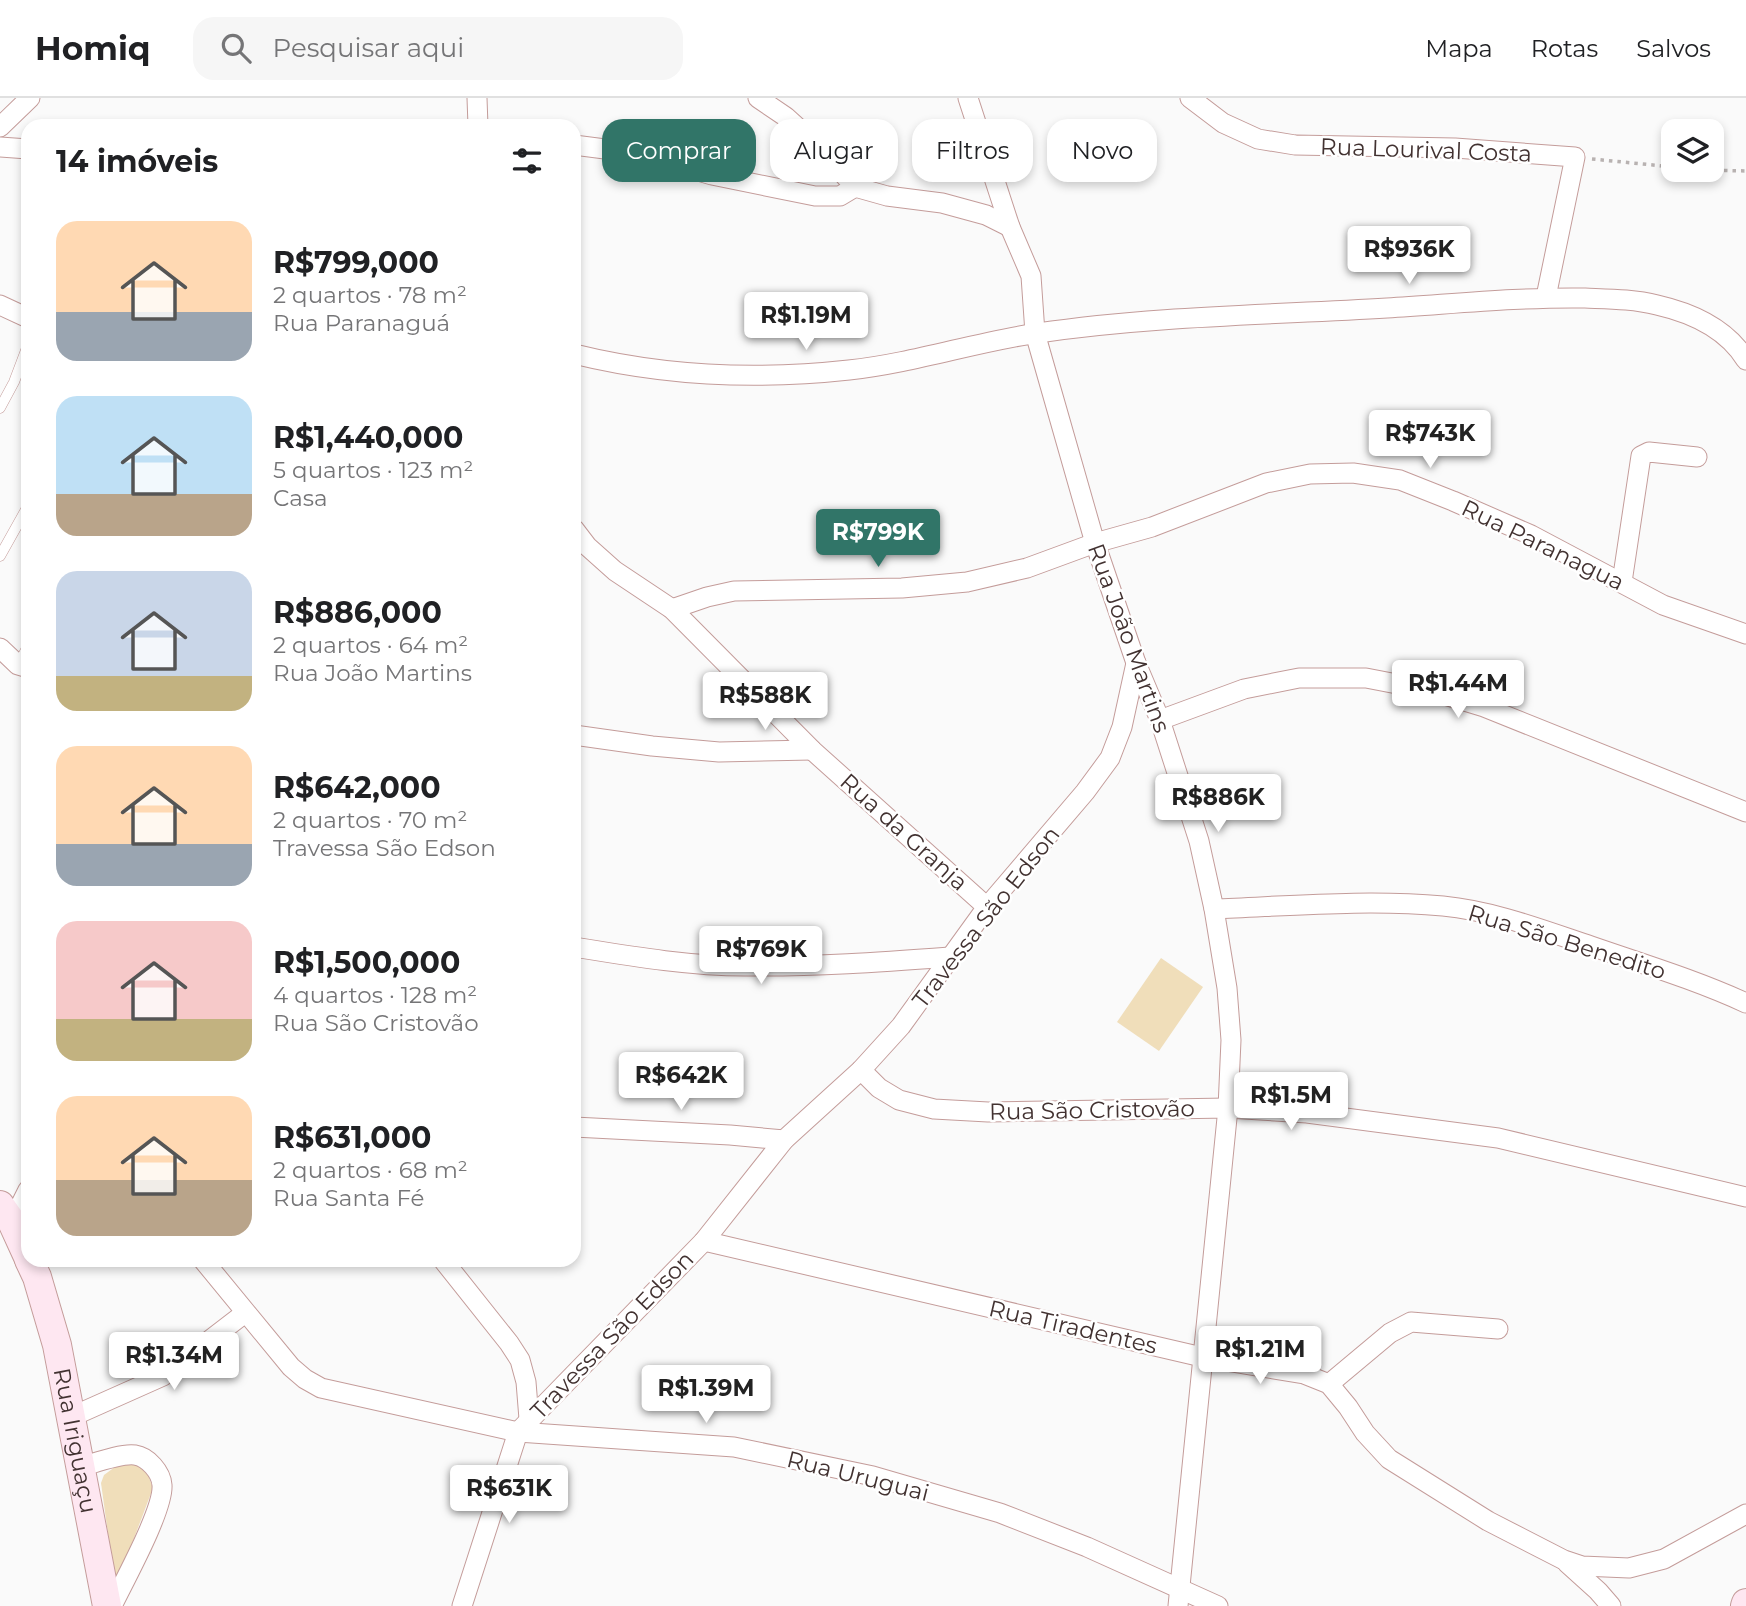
<!DOCTYPE html>
<html lang="pt">
<meta charset="utf-8">
<style>
:root{--surface:#fff;--page:#f6f6f6;--text:#202124;--muted:#757577;--line:#e0e0e0;--accent:#317568}
body{margin:0;font-family:Montserrat,sans-serif;background:var(--page);color:var(--text);height:100vh;display:flex;flex-direction:column;font-size:26px;white-space:nowrap}
*{box-sizing:border-box;margin:0}
p{font-size:23px;color:var(--muted)}
.icon{flex:none;width:38px;height:38px;fill:none;stroke:currentColor;stroke-width:2;stroke-linecap:round;stroke-linejoin:round}
.map{position:relative;flex:1;overflow:hidden}
.details{position:absolute;left:21px;top:21px;width:560px;height:1148px;display:flex;flex-direction:column;background:var(--surface);border-radius:21px;box-shadow:0 4px 10px #0003}
.details>*{flex:none}
.guide{position:absolute;left:602px;top:21px;width:665px;height:63px;display:flex;gap:14px}
.tools{position:absolute;left:1661px;top:21px;display:grid;gap:14px}
.tools a{display:grid;place-items:center;width:63px;height:63px;border-radius:14px;background:var(--surface);box-shadow:0 4px 10px #0003;font-size:35px}
.price{position:absolute;translate:-50% -60px;padding:0 16px;border-radius:7px;background:#fff;color:#222;font-size:23px;line-height:46px;filter:drop-shadow(0 2px 4px #0008)}
.price::after{content:'';position:absolute;left:50%;top:42px;width:21px;height:16px;margin-left:-10px;background:inherit;clip-path:polygon(0 0,100% 0,50% 100%)}
.price.on{background:var(--accent);color:#fff}
ul{padding:0;list-style:none}
li{display:flex;align-items:center;gap:21px;height:175px;padding:0 35px}
li span{display:grid;place-items:center;flex:none;width:196px;height:140px;border-radius:21px;color:#555}
li>.icon{margin-inline-start:auto}
span .icon{width:84px;height:84px;fill:#fffc;stroke-width:1}
li b{font-size:30px}
h2{display:flex;justify-content:space-between;align-items:center;height:84px;padding:0 35px;font-size:30px}
.chip{padding:0 24px;border-radius:21px;background:var(--surface);box-shadow:0 4px 10px #0003;font-size:24px;line-height:63px}
.chip.on{background:var(--accent);color:#fff}
header{display:flex;align-items:center;gap:42px;box-sizing:border-box;height:98px;padding:0 35px;background:var(--surface);border-bottom:2px solid var(--line)}
header strong{font-size:33px}
nav{display:flex;gap:38px;margin-inline-start:auto;font-size:24px}
.search{width:490px;height:63px;background:var(--page);display:flex;align-items:center;gap:18px;box-sizing:border-box;padding:0 24px;border-radius:21px;color:var(--muted);font-size:26px}
.map>svg:first-child{display:block}
.green{fill:#f0deba}
.lines{fill:none;stroke-linecap:round;stroke-linejoin:round}
.lane-casing{stroke:#c49c9a;stroke-width:11}
.street-casing{stroke:#c49c9a;stroke-width:21}
.secondary-casing{stroke:#c49c9a;stroke-width:30}
.path{stroke:#b8b2b1;stroke-width:3.5;stroke-dasharray:3.5 5;stroke-linecap:butt}
.lane{stroke:#fff;stroke-width:10}
.street{stroke:#fff;stroke-width:19}
.secondary{stroke:#fee7f1;stroke-width:28}
.labels{text-anchor:middle;dominant-baseline:central;stroke-width:5;stroke-linejoin:round;paint-order:stroke}
.street-label{font-size:23px;fill:#423231;stroke:#fff}
</style>
<header>
<strong>Homiq</strong>
<div class="search"><svg class="icon" aria-label="search" viewBox="0 0 24 24"><circle cx="10" cy="10" r="6"/><path d="M15 15l6 6"/></svg>Pesquisar aqui</div>
<nav><a>Mapa</a><a>Rotas</a><a>Salvos</a></nav>
</header>
<div class="map">
<svg width="1746" height="1508" viewBox="0 0 1746 1508">
<rect width="100%" height="100%" fill="#fafafa"/>
<g class="green">
<path d="M1161 860 1203 889 1159 953 1117 924Z"/>
<path d="M119 1366H134L146 1372 153 1390 119 1480 114 1479 101 1385 104 1377Z"/>
</g>
<g class="lines">
<defs>
<g id="lane">
<path d="M0 310 14 284 28 247"/>
<path d="M0 458 28 408"/>
<path d="M18 567 28 548"/>
</g>
<g id="street">
<path d="M477 0 478 28"/>
<path d="M758 0 786 19 818 48 855 89 887 98 942 105 986 117 1010 129"/>
<path d="M968 0 1010 129 1031 178 1035 235 1095 445 1136 565 1160 622 1199 743 1214 811 1227 890 1231 942 1228 1010 1178 1508"/>
<path d="M1190 0 1223 25 1258 41 1295 47 1455 50 1575 59 1546 199"/>
<path d="M0 29 30 0"/>
<path d="M574 47 636 55 712 77 815 98H840L855 89"/>
<path d="M0 49 28 51"/>
<path d="M0 207 28 220"/>
<path d="M574 256C663 278 758 282 849 272 914 265 975 244 1038 235 1154 218 1270 217 1387 210 1453 206 1519 199 1585 200 1609 201 1633 201 1657 207 1692 215 1727 231 1746 262"/>
<path d="M574 431 587 448 615 473 672 511 812 652 987 809"/>
<path d="M1622 484 1641 358 1649 354 1697 359"/>
<path d="M672 511 707 499 734 493 902 490 967 484 1027 470 1095 445 1152 429 1266 385 1310 376 1353 375 1400 382 1453 403 1531 437 1663 507 1746 536"/>
<path d="M0 550 18 567 28 570"/>
<path d="M1160 622 1244 591 1299 580H1366L1428 592 1484 609 1746 714"/>
<path d="M574 637 652 648 719 654 812 652"/>
<path d="M1214 811C1290 808 1367 801 1443 808 1494 813 1543 832 1591 848 1643 866 1696 882 1746 905"/>
<path d="M574 849C630 858 688 868 745 868 814 869 882 864 950 859"/>
<path d="M861 972 879 990 899 1002 934 1011 988 1014 1228 1010 1307 1015 1498 1040 1746 1099"/>
<path d="M574 1029 730 1037 784 1042"/>
<path d="M12 1124 28 1092"/>
<path d="M704 1143 1202 1259 1304 1276 1329 1286 1348 1309 1365 1335 1389 1361 1488 1423 1564 1462 1582 1468 1629 1470 1664 1461 1746 1416"/>
<path d="M203 1162 291 1269 305 1281 321 1290 518 1334 734 1349 873 1378 1000 1415 1087 1449 1218 1508"/>
<path d="M443 1162 509 1245 520 1262 526 1284 529 1321"/>
<path d="M1329 1286 1390 1235 1411 1224 1498 1231"/>
<path d="M71 1319 163 1278 245 1215"/>
<path d="M81 1369C95 1365 121 1355 135 1357 148 1359 161 1374 162 1387 164 1411 124 1483 112 1508"/>
<path d="M1567 1465 1598 1493 1611 1508"/>
<path d="M462 1508 518 1334 704 1143 784 1042 861 972 901 928 987 809 1085 694 1110 660 1122 629 1136 565"/>
</g>
<g id="secondary">
<path d="M0 1107 12 1124 28 1159"/>
<path id="s1" d="M29 1162 37 1179 57 1247 107 1508"/>
<path d="M1745 1508 1746 1505"/>
</g>
</defs>
<use href="#lane" class="lane-casing"/>
<use href="#street" class="street-casing"/>
<use href="#secondary" class="secondary-casing"/>
<g class="path">
<path d="M1592 61 1673 69"/>
<path d="M1707 72 1746 73"/>
</g>
<use href="#lane" class="lane"/>
<use href="#street" class="street"/>
<use href="#secondary" class="secondary"/>
</g>
<g class="labels">
<g class="street-label">
<text transform="translate(1426 52) rotate(2)">Rua Lourival Costa</text>
<text transform="translate(1543 447) rotate(26)">Rua Paranagua</text>
<text transform="translate(1129 540) rotate(70)">Rua João Martins</text>
<text transform="translate(904 734) rotate(42)">Rua da Granja</text>
<text transform="translate(986 819) rotate(-52)">Travessa São Edson</text>
<text transform="translate(1567 844) rotate(17)">Rua São Benedito</text>
<text transform="translate(1092 1012) rotate(-1)">Rua São Cristovão</text>
<text transform="translate(1073 1229) rotate(13)">Rua Tiradentes</text>
<text transform="translate(612 1237) rotate(-46)">Travessa São Edson</text>
<text stroke="none"><textPath href="#s1" startOffset="187">Rua Iriguaçu</textPath></text>
<text transform="translate(858 1378) rotate(14)">Rua Uruguai</text>
</g>
</g>
</svg>
<div class="tools">
<a><svg class="icon" aria-label="layers" viewBox="0 0 24 24"><path d="M12 4l9 5-9 5-9-5zM3 14l9 5 9-5"/></svg></a>
</div>
<b class="price" style="left:1409px;top:188px">R$936K</b>
<b class="price" style="left:806px;top:254px">R$1.19M</b>
<b class="price" style="left:1430px;top:372px">R$743K</b>
<b class="price on" style="left:878px;top:471px">R$799K</b>
<b class="price" style="left:1458px;top:622px">R$1.44M</b>
<b class="price" style="left:765px;top:634px">R$588K</b>
<b class="price" style="left:1218px;top:736px">R$886K</b>
<b class="price" style="left:761px;top:888px">R$769K</b>
<b class="price" style="left:681px;top:1014px">R$642K</b>
<b class="price" style="left:1291px;top:1034px">R$1.5M</b>
<b class="price" style="left:1260px;top:1288px">R$1.21M</b>
<b class="price" style="left:174px;top:1294px">R$1.34M</b>
<b class="price" style="left:706px;top:1327px">R$1.39M</b>
<b class="price" style="left:509px;top:1427px">R$631K</b>
<div class="guide">
<a class="chip on">Comprar</a>
<a class="chip">Alugar</a>
<a class="chip">Filtros</a>
<a class="chip">Novo</a>
</div>
<section class="details">
<h2>14 imóveis<svg class="icon" aria-label="filters" viewBox="0 0 24 24"><path d="M4 7h16M4 17h16"/><circle cx="9" cy="7" r="2"/><circle cx="15" cy="17" r="2"/></svg></h2>
<ul>
<li><span style="background:linear-gradient(#ffd9b3 65%,#9aa5b1 0)"><svg class="icon" aria-label="home" viewBox="0 0 24 24"><path d="M3 11l9-7 9 7M6 9v11h12V9"/></svg></span><div><b>R$799,000</b><p>2 quartos · 78 m²</p><p>Rua Paranaguá</p></div></li>
<li><span style="background:linear-gradient(#bfe0f5 70%,#b9a48a 0)"><svg class="icon" aria-label="home" viewBox="0 0 24 24"><path d="M3 11l9-7 9 7M6 9v11h12V9"/></svg></span><div><b>R$1,440,000</b><p>5 quartos · 123 m²</p><p>Casa</p></div></li>
<li><span style="background:linear-gradient(#c9d6e8 75%,#c2b280 0)"><svg class="icon" aria-label="home" viewBox="0 0 24 24"><path d="M3 11l9-7 9 7M6 9v11h12V9"/></svg></span><div><b>R$886,000</b><p>2 quartos · 64 m²</p><p>Rua João Martins</p></div></li>
<li><span style="background:linear-gradient(#ffd9b3 70%,#9aa5b1 0)"><svg class="icon" aria-label="home" viewBox="0 0 24 24"><path d="M3 11l9-7 9 7M6 9v11h12V9"/></svg></span><div><b>R$642,000</b><p>2 quartos · 70 m²</p><p>Travessa São Edson</p></div></li>
<li><span style="background:linear-gradient(#f6c9c9 70%,#c2b280 0)"><svg class="icon" aria-label="home" viewBox="0 0 24 24"><path d="M3 11l9-7 9 7M6 9v11h12V9"/></svg></span><div><b>R$1,500,000</b><p>4 quartos · 128 m²</p><p>Rua São Cristovão</p></div></li>
<li><span style="background:linear-gradient(#ffd9b3 60%,#b9a48a 0)"><svg class="icon" aria-label="home" viewBox="0 0 24 24"><path d="M3 11l9-7 9 7M6 9v11h12V9"/></svg></span><div><b>R$631,000</b><p>2 quartos · 68 m²</p><p>Rua Santa Fé</p></div></li>
</ul>
</section>
</div>
